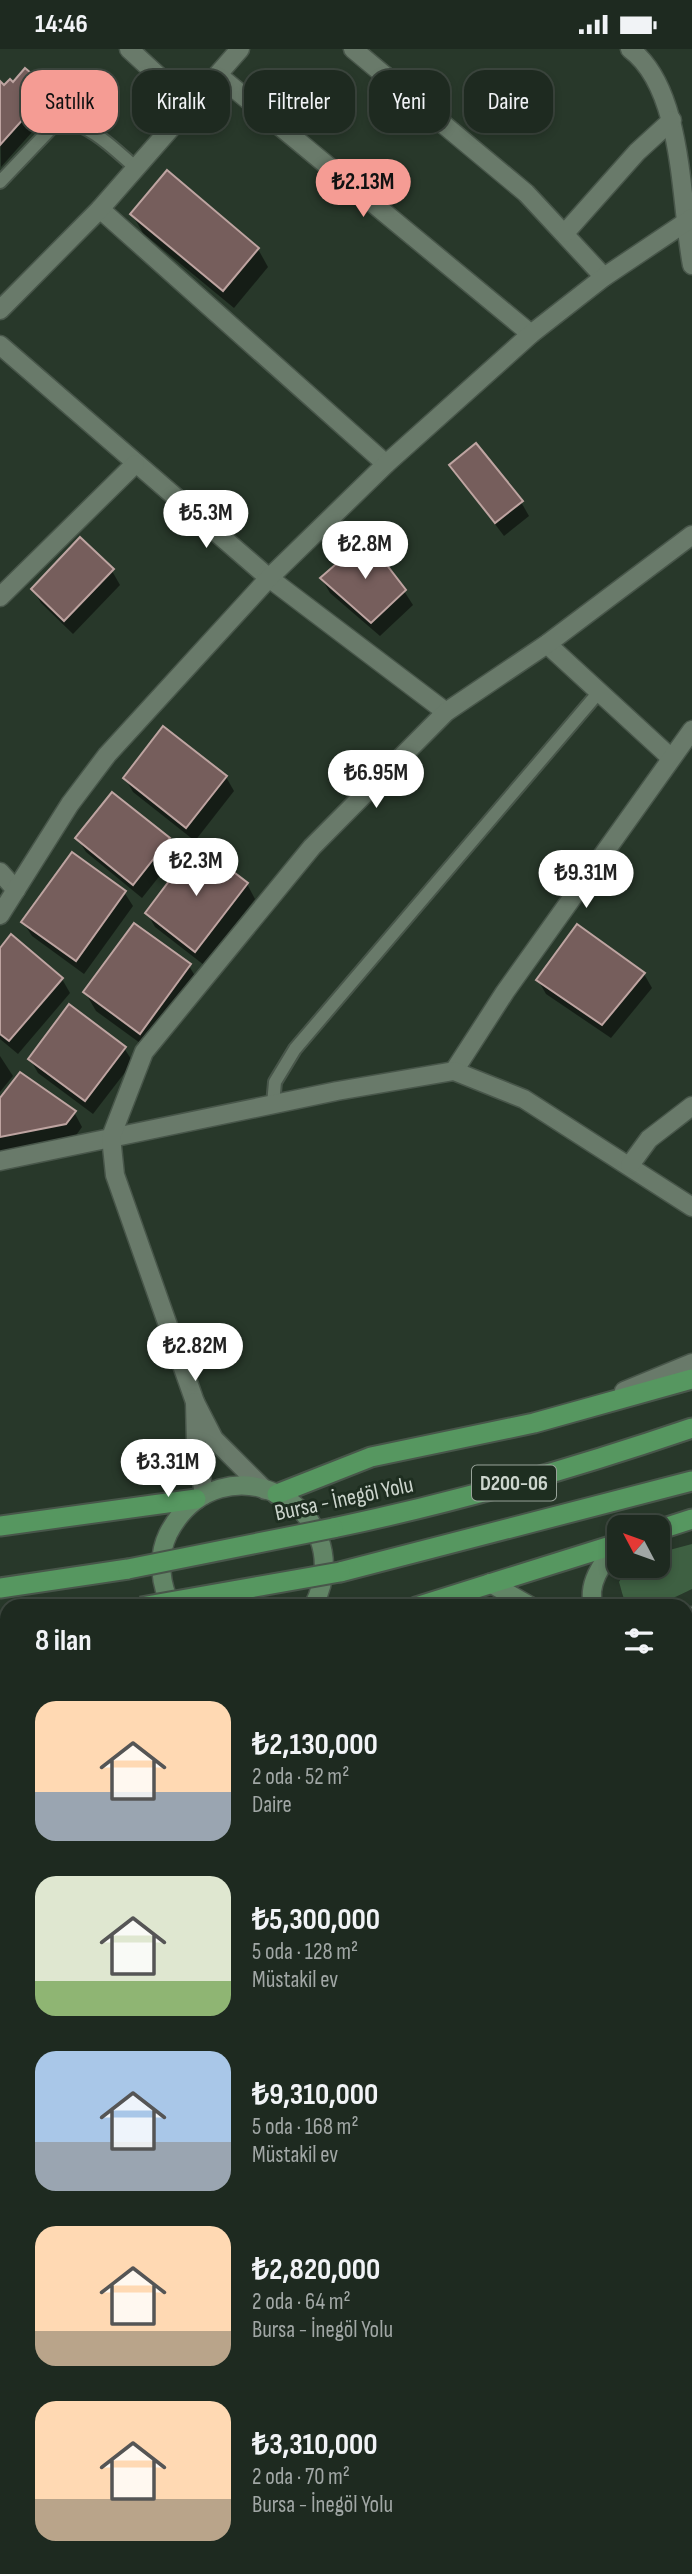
<!DOCTYPE html>
<html lang="tr">
<meta charset="utf-8">
<style>
:root{--surface:#1e2a20;--page:#263229;--text:#f1f3f6;--muted:#a1a7a5;--line:#3c463e;--accent:#f59c94}
body{margin:0;font-family:"Sofia Sans Condensed",sans-serif;background:var(--page);color:var(--text);height:100vh;display:flex;flex-direction:column;font-size:26px;white-space:nowrap}
*{box-sizing:border-box;margin:0}
p{font-size:23px;color:var(--muted)}
.icon{flex:none;width:38px;height:38px;fill:none;stroke:currentColor;stroke-width:2;stroke-linecap:round;stroke-linejoin:round}
.map{position:relative;flex:1;overflow:hidden}
.side{position:absolute;left:0px;top:1550px;width:693px;height:975px;display:flex;flex-direction:column;background:var(--surface);border-radius:21px 21px 0 0;box-shadow:0 4px 10px #0003,0 0 0 2px var(--line)}
.side>*{flex:none}
.top-card{position:absolute;left:21px;top:21px;width:651px;height:63px;display:flex;gap:14px}
.needle{width:46px;rotate:311deg}
.fabs{position:absolute;left:607px;top:1466px;display:grid;gap:14px}
.fabs a{display:grid;place-items:center;width:63px;height:63px;border-radius:14px;background:var(--surface);box-shadow:0 4px 10px #0003,0 0 0 2px var(--line);font-size:35px}
.price{position:absolute;translate:-50% -60px;padding:0 16px;border-radius:24px;background:#fff;color:#222;font-size:23px;line-height:46px;filter:drop-shadow(0 2px 4px #0008)}
.price::after{content:'';position:absolute;left:50%;top:42px;width:21px;height:16px;margin-left:-10px;background:inherit;clip-path:polygon(0 0,100% 0,50% 100%)}
.price.current{background:var(--accent);color:#111}
ul{padding:0;list-style:none}
li{display:flex;align-items:center;gap:21px;height:175px;padding:0 35px}
li span{display:grid;place-items:center;flex:none;width:196px;height:140px;border-radius:21px;color:#555}
li>.icon{margin-inline-start:auto}
span .icon{width:84px;height:84px;fill:#fffc;stroke-width:1}
li b{font-size:30px}
h2{display:flex;justify-content:space-between;align-items:center;height:84px;padding:0 35px;font-size:30px}
.chip{padding:0 24px;border-radius:21px;background:var(--surface);box-shadow:0 4px 10px #0003,0 0 0 2px var(--line);font-size:24px;line-height:63px}
.chip.current{background:var(--accent);color:#111}
.status{display:flex;justify-content:space-between;align-items:center;height:49px;padding:0 35px;background:var(--surface);direction:ltr}
.status svg{height:19px;fill:currentColor}
.map>svg:first-child{display:block}
.green{fill:#3e6042}
.shadow{fill:#0007}
.building{fill:#765e5c;stroke:#bea4a1;stroke-width:2}
.lines{fill:none;stroke-linecap:round;stroke-linejoin:round}
.service-casing{stroke:#48564a;stroke-width:16}
.minor-casing{stroke:#48564a;stroke-width:21}
.secondary-casing{stroke:#48564a;stroke-width:21}
.trunk-casing{stroke:#48564a;stroke-width:23}
.service{stroke:#697a6a;stroke-width:12}
.minor{stroke:#697a6a;stroke-width:18}
.secondary{stroke:#628566;stroke-width:18}
.trunk{stroke:#569760;stroke-width:19}
.trunk-bridge-casing{stroke:#48564a;stroke-width:23;stroke-linecap:butt}
.trunk-bridge{stroke:#569760;stroke-width:19}
.labels{text-anchor:middle;dominant-baseline:central;stroke-width:6;stroke-linejoin:round;paint-order:stroke}
.shield{fill:#1e2e20;stroke:#98a399;stroke-width:2}
.shield-label{font-size:21px;font-weight:bold;fill:#ccd5cd}
.street-label{font-size:23px;fill:#ccd5cd;stroke:#1e2e20}
</style>
<div class="status"><b>14:46</b><svg viewBox="0 0 49 12"><path d="M0 12V9h3v3zM5 12V6h3v6zM10 12V3h3v9zM15 12V0h3v12zM26 1h20v11H26zM47 4h2v5h-2z"/></svg></div>
<div class="map">
<svg width="692" height="2525" viewBox="0 0 692 2525">
<rect width="100%" height="100%" fill="#28382a"/>
<g class="green">
<path d="M692 1495V1540C679 1546 639 1568 627 1555 623 1550 621 1539 619 1533 630 1515 639 1517 658 1517V1504Z"/>
<path d="M0 1941 7 1942V2242L0 2230Z"/>
</g>
<g class="shadow">
<path d="M0 35 4 38 14 35 49 41 57 55 1 118Z"/>
<path d="M132 165 258 200 268 218 234 259 143 184Z"/>
<path d="M451 417 521 453 529 467 504 487Z"/>
<path d="M112 522 120 536 73 585 41 554 33 540Z"/>
<path d="M322 530 404 542 413 556 380 587 330 544Z"/>
<path d="M226 728 234 742 195 792 133 743 125 729Z"/>
<path d="M112 745 169 791 177 805 142 849 86 803 77 789Z"/>
<path d="M247 835 255 850 204 916 155 878 147 864Z"/>
<path d="M124 843 133 857 84 925 32 887 23 873Z"/>
<path d="M578 877 644 925 652 939 611 989 546 945 538 931Z"/>
<path d="M0 901 62 930 70 944 18 1005 0 990Z"/>
<path d="M189 917 200 935 151 1002 96 962 85 943Z"/>
<path d="M124 999 133 1013 93 1065 38 1024 30 1010Z"/>
<path d="M0 1007 13 1027 0 1043Z"/>
<path d="M0 1052 74 1063 82 1078 74 1089 0 1104Z"/>
</g>
<g class="building">
<path d="M25 19 50 40 0 96V32L4 36 10 30 13 33Z"/>
<path d="M167 121 259 199 223 242 130 165Z"/>
<path d="M476 394 523 452 495 474 449 416Z"/>
<path d="M80 488 114 520 64 572 31 540Z"/>
<path d="M366 489 406 541 371 574 320 529Z"/>
<path d="M163 677 227 727 186 779 123 729Z"/>
<path d="M112 743 170 789 133 836 75 789Z"/>
<path d="M197 795 248 834 195 903 145 864Z"/>
<path d="M72 803 126 842 76 912 21 873Z"/>
<path d="M134 874 191 915 140 985 83 943Z"/>
<path d="M577 875 645 924 602 976 536 931Z"/>
<path d="M11 885 63 929 9 992 0 985V899Z"/>
<path d="M69 955 126 998 85 1052 28 1010Z"/>
<path d="M20 1023 76 1062 66 1075 0 1088V1049Z"/>
<path d="M692 1604V1637L686 1639V1607Z"/>
<path d="M692 1637V1690L686 1692V1639Z"/>
<path d="M692 1690V1714L686 1692Z"/>
</g>
<g class="lines">
<defs>
<g id="service">
<path d="M0 133 59 71C90 74 114 100 136 119"/>
<path d="M273 1055 275 1033 295 1000 599 643"/>
<path d="M686 1961 692 1958"/>
<path d="M686 2122 692 2118"/>
<path d="M0 2271 7 2283"/>
<path d="M686 2332 692 2328"/>
<path d="M686 2506 692 2503"/>
<path d="M0 2517 7 2525"/>
<path d="M358 2518 362 2525"/>
<path d="M61 2525 72 2518"/>
<path d="M374 2525 385 2518"/>
<path d="M656 2525 667 2518"/>
</g>
<g id="minor">
<path d="M129 0 191 57"/>
<path d="M353 0 526 144 604 228"/>
<path d="M630 0C684 40 680 153 692 216"/>
<path d="M218 26 531 285"/>
<path d="M100 160 386 415"/>
<path d="M565 184 637 103 672 71"/>
<path d="M0 261 100 160 240 0"/>
<path d="M0 296 269 529 446 663"/>
<path d="M0 548 135 415"/>
<path d="M547 595 670 708"/>
<path d="M0 823 16 841"/>
<path d="M0 866 70 755 107 706 269 529 386 415 531 285 604 228 692 169"/>
<path d="M454 1022 505 943 692 681"/>
<path d="M0 1112 337 1042 454 1022 524 1050 692 1158"/>
<path d="M630 1116 649 1090 692 1057"/>
<path d="M624 1342 692 1314"/>
<path d="M195 1353 115 1126 111 1088 144 1003 312 798 446 663 547 595 692 486"/>
<path d="M204 1446 196 1395 195 1353 214 1390 265 1441"/>
<path d="M686 1569 692 1567"/>
</g>
<g id="secondary">
<path d="M490 1534 532 1558"/>
<path d="M172 1558C160 1536 157 1508 168 1485 220 1384 364 1457 313 1558"/>
<path d="M594 1558C585 1535 605 1511 618 1494"/>
<path d="M686 1759 692 1773"/>
<path d="M0 1880 7 1875"/>
<path d="M686 1895 692 1909"/>
<path d="M0 1914 7 1911"/>
</g>
<g id="trunk">
<path d="M277 1445 371 1408 534 1374 692 1330"/>
<path d="M0 1477 196 1450"/>
<path d="M333 1479C454 1454 575 1419 692 1379"/>
<path d="M658 1481 692 1470"/>
<path d="M340 1523 692 1432"/>
<path d="M0 1539 128 1520"/>
<path d="M416 1558 620 1494"/>
<path d="M0 1578 7 1577"/>
<path d="M0 1631 7 1630"/>
</g>
</defs>
<use href="#service" class="service-casing"/>
<use href="#minor" class="minor-casing"/>
<use href="#secondary" class="secondary-casing"/>
<use href="#trunk" class="trunk-casing"/>
<use href="#service" class="service"/>
<use href="#minor" class="minor"/>
<use href="#secondary" class="secondary"/>
<use href="#trunk" class="trunk"/>
<defs>
<g id="trunk-bridge">
<path d="M128 1520 333 1479"/>
<path d="M141 1558 340 1523"/>
</g>
</defs>
<use href="#trunk-bridge" class="trunk-bridge-casing"/>
<use href="#trunk-bridge" class="trunk-bridge"/>
</g>
<g class="labels">
<rect class="shield" x="472" y="1416.5" width="84" height="35" rx="5"/>
<g class="shield-label">
<text x="514" y="1434">D200-06</text>
</g>
<g class="street-label">
<text transform="translate(344 1450) rotate(-12)">Bursa - İnegöl Yolu</text>
</g>
</g>
</svg>
<div class="fabs">
<a><svg class="needle" viewBox="-14 -14 28 28"><path d="M0-13l5 13h-10z" fill="#e53935"/><path d="M0 13l5-13h-10z" fill="#a1a7a5"/></svg></a>
</div>
<b class="price current" style="left:363px;top:170px">₺2.13M</b>
<b class="price" style="left:206px;top:501px">₺5.3M</b>
<b class="price" style="left:365px;top:532px">₺2.8M</b>
<b class="price" style="left:376px;top:761px">₺6.95M</b>
<b class="price" style="left:196px;top:849px">₺2.3M</b>
<b class="price" style="left:586px;top:861px">₺9.31M</b>
<b class="price" style="left:195px;top:1334px">₺2.82M</b>
<b class="price" style="left:168px;top:1450px">₺3.31M</b>
<div class="top-card">
<a class="chip current">Satılık</a>
<a class="chip">Kiralık</a>
<a class="chip">Filtreler</a>
<a class="chip">Yeni</a>
<a class="chip">Daire</a>
</div>
<section class="side">
<h2>8 ilan<svg class="icon" aria-label="filters" viewBox="0 0 24 24"><path d="M4 7h16M4 17h16"/><circle cx="9" cy="7" r="2"/><circle cx="15" cy="17" r="2"/></svg></h2>
<ul>
<li><span style="background:linear-gradient(#ffd9b3 65%,#9aa5b1 0)"><svg class="icon" aria-label="home" viewBox="0 0 24 24"><path d="M3 11l9-7 9 7M6 9v11h12V9"/></svg></span><div><b>₺2,130,000</b><p>2 oda · 52 m²</p><p>Daire</p></div></li>
<li><span style="background:linear-gradient(#dfe7d0 75%,#8fb573 0)"><svg class="icon" aria-label="home" viewBox="0 0 24 24"><path d="M3 11l9-7 9 7M6 9v11h12V9"/></svg></span><div><b>₺5,300,000</b><p>5 oda · 128 m²</p><p>Müstakil ev</p></div></li>
<li><span style="background:linear-gradient(#a9c7e8 65%,#9aa5b1 0)"><svg class="icon" aria-label="home" viewBox="0 0 24 24"><path d="M3 11l9-7 9 7M6 9v11h12V9"/></svg></span><div><b>₺9,310,000</b><p>5 oda · 168 m²</p><p>Müstakil ev</p></div></li>
<li><span style="background:linear-gradient(#ffd9b3 75%,#b9a48a 0)"><svg class="icon" aria-label="home" viewBox="0 0 24 24"><path d="M3 11l9-7 9 7M6 9v11h12V9"/></svg></span><div><b>₺2,820,000</b><p>2 oda · 64 m²</p><p>Bursa - İnegöl Yolu</p></div></li>
<li><span style="background:linear-gradient(#ffd9b3 70%,#b9a48a 0)"><svg class="icon" aria-label="home" viewBox="0 0 24 24"><path d="M3 11l9-7 9 7M6 9v11h12V9"/></svg></span><div><b>₺3,310,000</b><p>2 oda · 70 m²</p><p>Bursa - İnegöl Yolu</p></div></li>
</ul>
</section>
</div>
